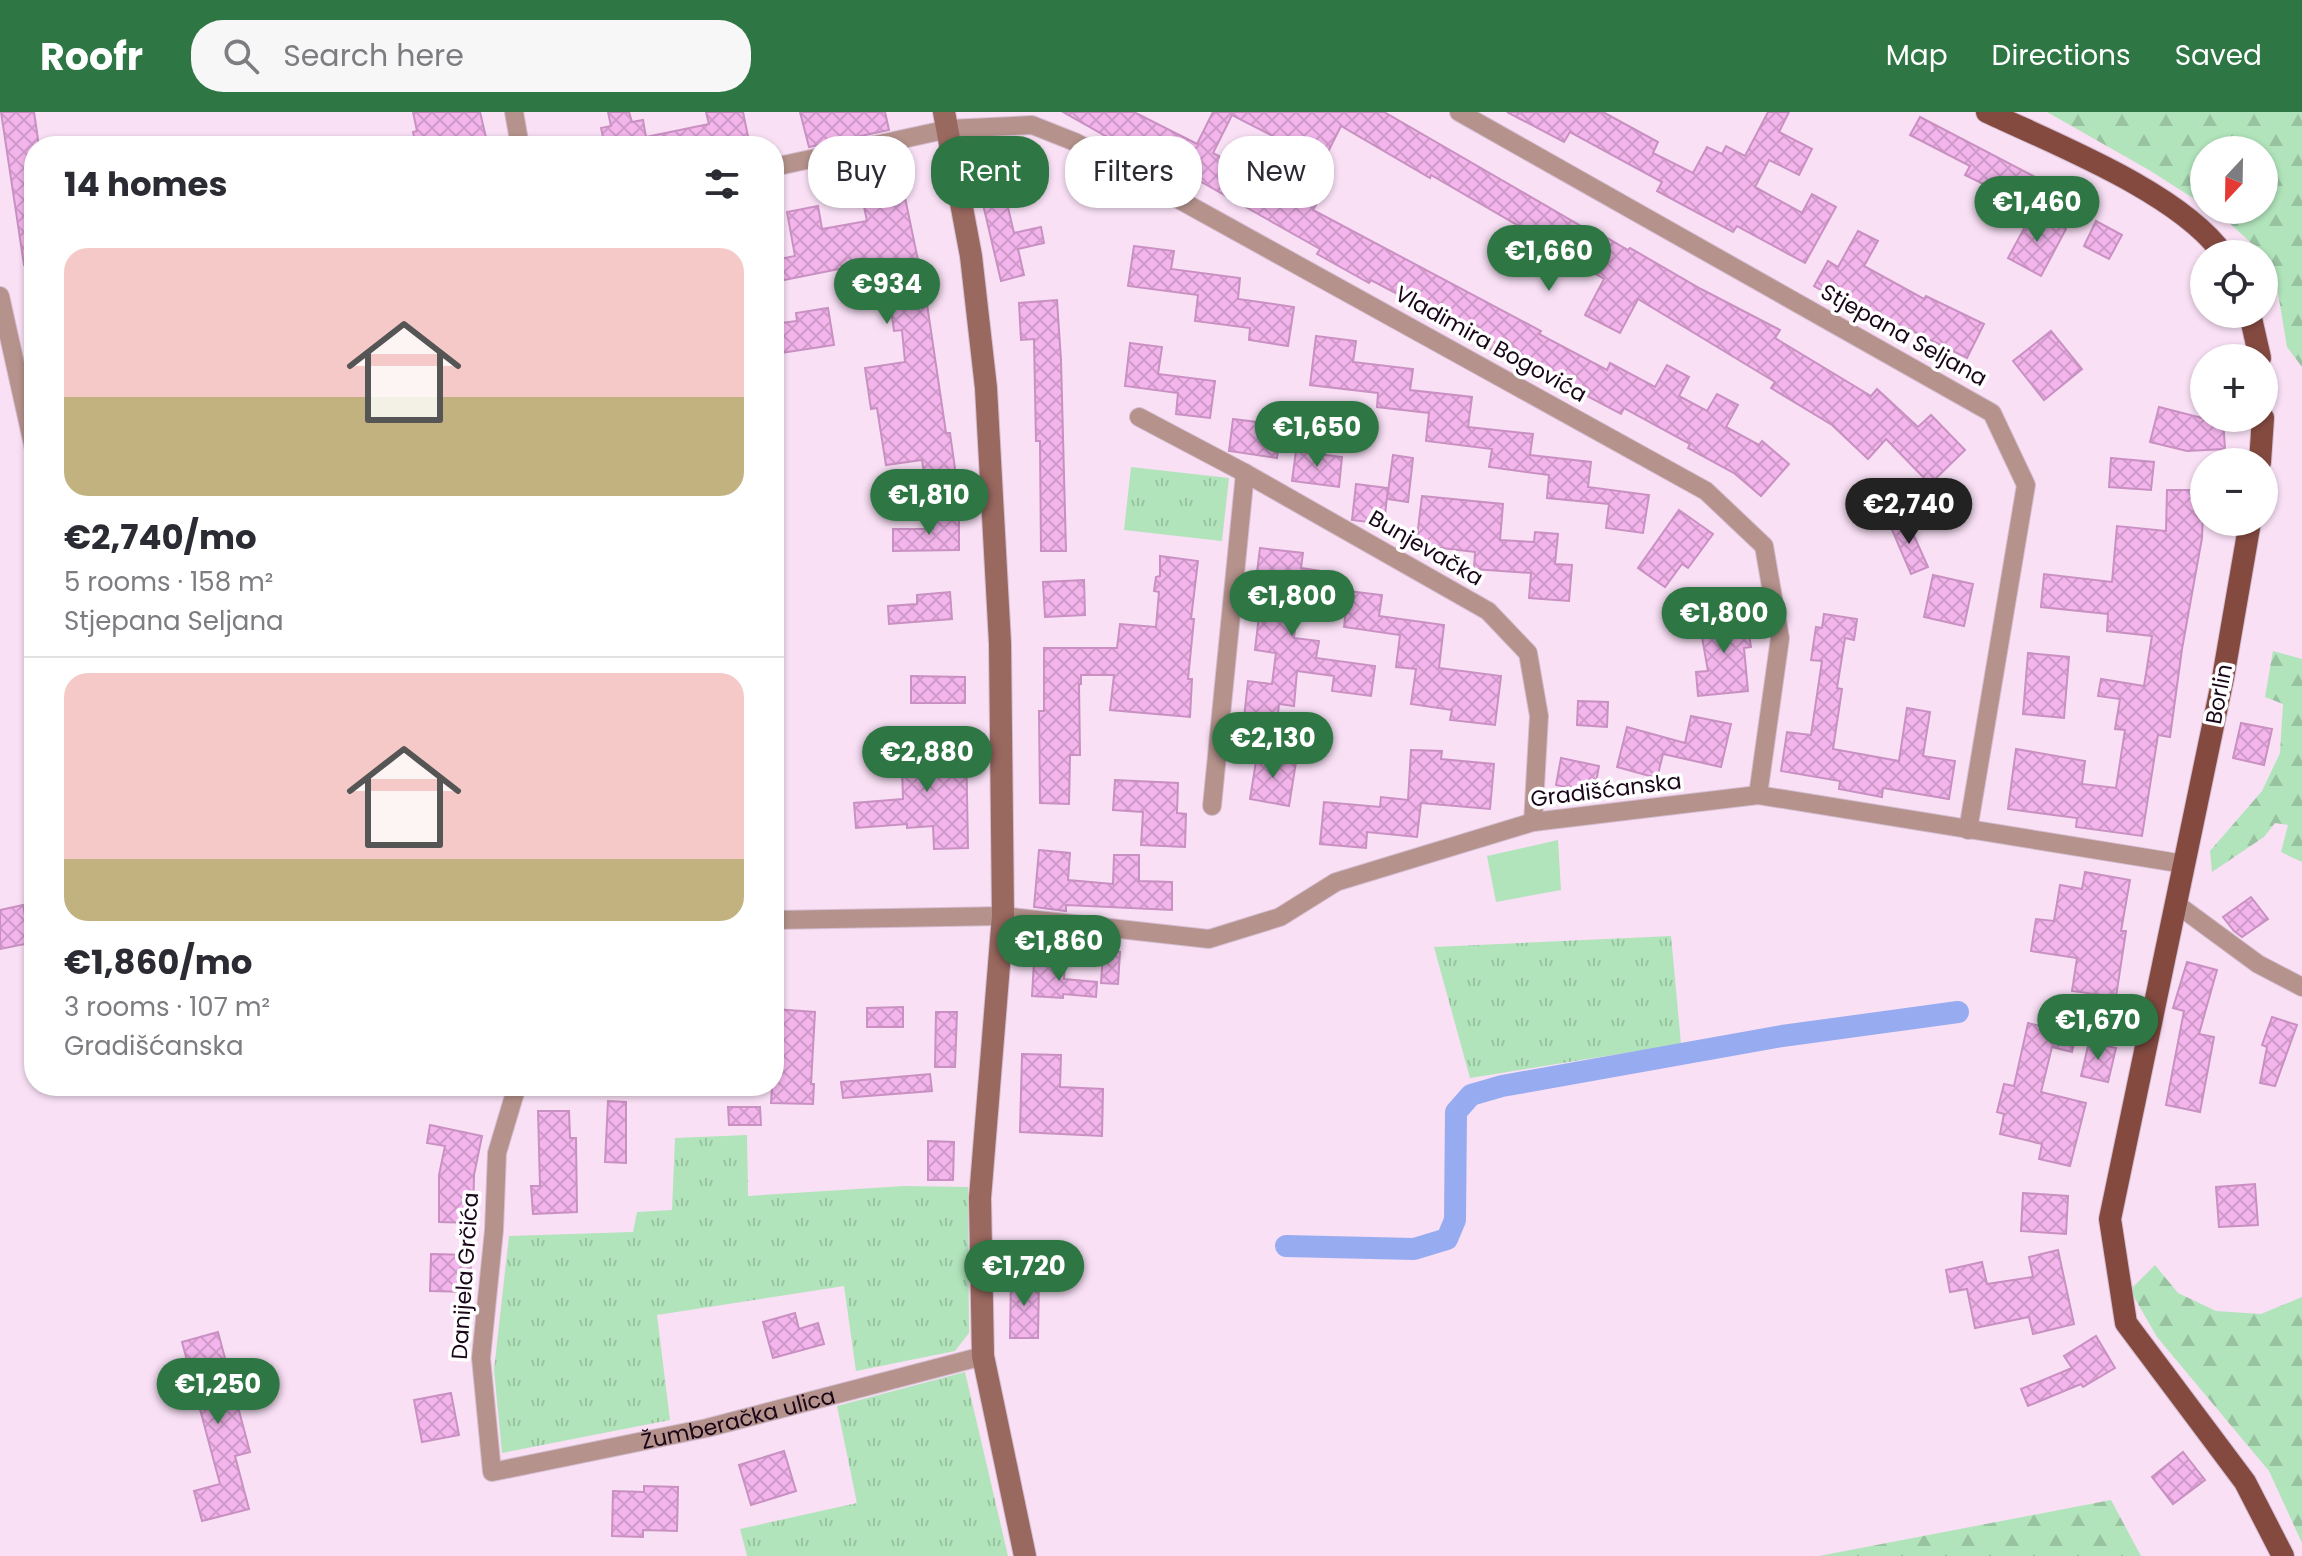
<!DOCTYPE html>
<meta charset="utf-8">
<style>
:root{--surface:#fff;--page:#f7f7f7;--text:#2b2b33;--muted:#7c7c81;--line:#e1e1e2;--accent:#2e7643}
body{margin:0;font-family:Poppins,sans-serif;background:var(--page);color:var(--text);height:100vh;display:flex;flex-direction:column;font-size:30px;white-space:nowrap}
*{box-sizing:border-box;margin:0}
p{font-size:26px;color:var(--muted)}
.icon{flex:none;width:44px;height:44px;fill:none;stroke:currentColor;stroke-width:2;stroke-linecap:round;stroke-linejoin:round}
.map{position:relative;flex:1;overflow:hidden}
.sheet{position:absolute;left:24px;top:24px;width:760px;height:960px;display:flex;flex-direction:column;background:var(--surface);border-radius:32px;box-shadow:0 2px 6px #0004}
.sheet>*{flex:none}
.top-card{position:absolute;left:808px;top:24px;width:760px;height:72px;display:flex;gap:16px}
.needle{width:52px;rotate:202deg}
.fabs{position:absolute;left:2190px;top:24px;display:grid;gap:16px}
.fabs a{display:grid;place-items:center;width:88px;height:88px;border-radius:50%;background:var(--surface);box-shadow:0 2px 6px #0004;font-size:40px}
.price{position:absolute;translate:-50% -68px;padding:0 18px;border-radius:28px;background:var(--accent);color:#fff;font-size:26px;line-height:52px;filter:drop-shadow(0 2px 4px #0008)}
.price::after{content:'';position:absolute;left:50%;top:48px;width:24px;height:18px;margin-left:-12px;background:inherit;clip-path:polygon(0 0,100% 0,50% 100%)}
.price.current{background:#222;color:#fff}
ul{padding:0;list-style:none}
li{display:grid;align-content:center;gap:16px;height:424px;padding:0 40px}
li+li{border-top:2px solid var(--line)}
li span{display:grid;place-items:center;height:248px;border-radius:24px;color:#555}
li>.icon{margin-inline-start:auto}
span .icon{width:144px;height:144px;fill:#fffc;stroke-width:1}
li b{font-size:34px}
h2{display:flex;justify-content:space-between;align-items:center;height:96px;padding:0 40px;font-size:34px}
.tag{padding:0 28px;border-radius:32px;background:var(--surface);box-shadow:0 2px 6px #0004;font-size:28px;line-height:72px}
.tag.current{background:var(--accent);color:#fff}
header{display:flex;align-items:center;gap:48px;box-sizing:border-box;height:112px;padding:0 40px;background:var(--accent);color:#fff}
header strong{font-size:38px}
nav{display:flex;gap:44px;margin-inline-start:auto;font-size:28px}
.search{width:560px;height:72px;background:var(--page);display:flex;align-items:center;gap:20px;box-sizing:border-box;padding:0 28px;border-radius:32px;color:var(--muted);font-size:30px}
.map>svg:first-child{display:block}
.grass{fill:url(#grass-tufts)}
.forest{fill:url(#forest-firs)}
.green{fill:#b1e4bb}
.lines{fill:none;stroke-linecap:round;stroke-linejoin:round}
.canal{stroke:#97acf0;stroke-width:22}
.building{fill:url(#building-cross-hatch);stroke:#c990c2;stroke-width:2}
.minor-casing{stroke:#d5bdd2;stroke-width:20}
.secondary-casing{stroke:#d5bdd2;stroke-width:24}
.primary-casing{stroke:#d5bdd2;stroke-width:24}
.minor{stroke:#b5928c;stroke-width:18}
.secondary{stroke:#99685f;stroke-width:22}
.primary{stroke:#844a40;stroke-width:22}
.labels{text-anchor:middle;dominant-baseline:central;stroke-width:7;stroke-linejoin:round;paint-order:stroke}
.street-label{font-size:22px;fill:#1a0619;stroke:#fff}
</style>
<header>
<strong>Roofr</strong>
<div class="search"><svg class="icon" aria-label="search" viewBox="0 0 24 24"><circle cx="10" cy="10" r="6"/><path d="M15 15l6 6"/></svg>Search here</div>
<nav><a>Map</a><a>Directions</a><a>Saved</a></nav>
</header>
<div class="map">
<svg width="2302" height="1444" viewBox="0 0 2302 1444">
<defs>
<pattern id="grass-tufts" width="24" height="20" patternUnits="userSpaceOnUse" patternTransform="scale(2)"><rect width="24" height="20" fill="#b1e4bb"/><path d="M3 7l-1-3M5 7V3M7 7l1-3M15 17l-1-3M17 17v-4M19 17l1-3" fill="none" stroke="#98c2a0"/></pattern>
<pattern id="forest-firs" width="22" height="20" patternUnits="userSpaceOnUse" patternTransform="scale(2)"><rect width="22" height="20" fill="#b1e4bb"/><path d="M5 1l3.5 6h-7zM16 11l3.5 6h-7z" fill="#98c2a0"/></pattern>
<pattern id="building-cross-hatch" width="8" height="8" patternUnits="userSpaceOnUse" patternTransform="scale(2)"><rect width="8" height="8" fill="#f3b5ec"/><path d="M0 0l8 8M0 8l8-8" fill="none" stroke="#d09aca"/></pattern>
</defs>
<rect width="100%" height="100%" fill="#f9e0f5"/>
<g class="grass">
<path d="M1131 355 1229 366 1222 429 1124 418Z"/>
<path d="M1671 824 1681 932 1470 966 1434 835Z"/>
<path d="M747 1023 748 1084 904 1074 968 1075 969 1221 955 1239 856 1259 844 1174 657 1203 670 1308 502 1341 494 1258 509 1124 633 1120 637 1100 672 1098 675 1026Z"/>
<path d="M965 1260 1008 1444H747L740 1417 857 1391 837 1294Z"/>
</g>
<g class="forest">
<path d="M2047 0H2302V255L2287 235 2273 151 2225 107 2212 98H2264V38H2204V93L2149 58Z"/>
<path d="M2273 539 2302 547V750L2281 740 2288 713 2275 711 2264 725 2212 760 2210 739 2262 679 2280 641 2283 592 2265 585Z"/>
<path d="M2155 1153 2178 1181 2216 1199 2261 1202 2302 1185V1431L2269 1359 2157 1225 2130 1178Z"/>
<path d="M2111 1388 2141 1444H1819Z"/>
</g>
<path class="green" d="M1558 728 1561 778 1496 790 1487 744Z"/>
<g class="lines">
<path class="canal" d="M1286 1134 1414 1137 1447 1127 1455 1108 1456 1000 1471 983 1502 974 1782 924 1958 900"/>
</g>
<g class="building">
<path d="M1 0H34L39 34H34V153H24Z"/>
<path d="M413 0H480L488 34H416L413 20 417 19Z"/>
<path d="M608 0H629L632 10 643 8 646 25 709 12 706 0H743L750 34H605L601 16 611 14Z"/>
<path d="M800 0H885L889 18 809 35Z"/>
<path d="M1063 0H1134L1197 32 1213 0H1384L1588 118 1590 116 1628 138 1630 136 1701 177 1780 218 1775 226 1871 284 1877 277 1918 315 1931 303 1965 338 1930 372 1886 327 1868 347 1832 313 1771 276 1775 270 1638 187 1620 221 1585 203 1604 167 1521 118 1522 116 1431 63 1430 66 1341 14 1323 50 1232 3 1213 41 1261 67 1263 64 1316 93 1313 98 1541 219 1539 222 1607 258 1610 251 1655 275 1667 253 1689 265 1679 284 1707 299 1717 282 1738 293 1726 315 1759 333 1762 329 1789 352 1761 384 1734 361 1688 336 1690 332 1624 296 1621 302 1574 277 1572 281 1468 226 1471 221 1371 168 1369 171 1317 142 1320 137 1196 67 1146 39 1143 45Z"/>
<path d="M1507 0H1603L1658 30 1653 41 1693 61 1707 35 1722 42 1726 34 1745 44 1768 0H1789L1779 20 1812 37 1799 63 1769 48 1755 75 1802 101 1812 82 1836 95 1805 151 1737 114 1733 120 1657 79 1662 70 1570 20 1564 30Z"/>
<path d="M1920 5 2037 66 2024 92 1965 63 1970 54 1910 23Z"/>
<path d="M1031 49 1034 85 1006 87 1014 121 1041 115 1044 131 1018 137 1024 163 1001 169 982 88 977 89 974 53Z"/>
<path d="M902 71 920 158H922L946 321H950L958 378 927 382 922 348 886 353 877 296 871 297 865 256 905 250 902 218 894 219 884 148 774 170V148L795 144 787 100 818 94 822 117 867 109 861 80Z"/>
<path d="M2033 100 2066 117 2041 164 2008 146Z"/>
<path d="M2096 109 2122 123 2109 147 2084 134Z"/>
<path d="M1858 119 1878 129 1864 154 1924 187 1926 184 1984 212 1967 246 1892 209 1888 216 1814 174 1828 149 1838 155Z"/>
<path d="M1134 134 1174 139 1171 157 1240 166 1238 187 1294 195 1288 234 1249 228 1250 216 1195 209 1198 183 1128 174Z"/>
<path d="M1057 188 1061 248 1066 439H1041L1040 329H1036L1034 227 1021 228 1019 191Z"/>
<path d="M828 196 834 233 774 242V212L797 209 796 201Z"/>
<path d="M2051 219 2082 257 2044 288 2013 249Z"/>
<path d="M1316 224 1356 229 1353 250 1413 257 1410 278 1472 285 1468 315 1533 322 1530 343 1591 350 1588 375 1649 383 1643 421 1606 416 1609 392 1547 386 1549 363 1489 355 1492 337 1426 329 1429 301 1377 295 1378 281 1310 273Z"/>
<path d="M1130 231 1162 235 1158 262 1215 269 1210 306 1176 302 1178 281 1125 274Z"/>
<path d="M2159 295 2202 306H2223L2225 337 2187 339 2150 330Z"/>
<path d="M1233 307 1281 313 1277 346 1229 339Z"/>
<path d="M1296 339 1342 345 1339 375 1292 369Z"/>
<path d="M1393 343 1413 346 1408 390 1387 387Z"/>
<path d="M2111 346 2154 350 2151 378 2109 375Z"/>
<path d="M1356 372 1388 376 1384 412 1352 408Z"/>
<path d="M2167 378H2204L2202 426 2182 537 2170 625 2158 623 2142 724 2076 715 2077 706 2008 697 2016 637 2085 649 2082 672 2116 676 2125 618 2115 617 2120 587 2098 584 2101 567 2144 574 2152 524 2107 519 2108 502 2041 495 2044 462 2112 470 2117 414 2166 419Z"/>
<path d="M1422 384 1503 392 1500 428 1534 430 1535 420 1558 422 1555 452 1572 453 1569 489 1529 486 1531 461 1474 457 1475 440 1416 433Z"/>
<path d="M1679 398 1713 422 1688 456 1682 452 1665 475 1638 456Z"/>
<path d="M959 406V438L893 439V417H933V407Z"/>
<path d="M1906 406 1928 455 1911 462 1890 413Z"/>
<path d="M1260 436 1303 441 1301 456 1322 459 1319 485 1299 482 1294 526 1319 529 1316 546 1375 554 1371 584 1332 579 1334 564 1297 559 1294 594 1279 592 1277 610 1244 606 1248 569 1272 572 1276 541 1255 538 1262 478 1255 477Z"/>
<path d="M1160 444 1198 449 1191 507H1194L1188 567H1192L1190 605 1110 598 1114 563H1081V572H1079L1080 643H1070L1069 692 1040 691 1039 599H1044V536H1117L1120 512 1156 515 1159 480 1154 479 1156 465 1160 464Z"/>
<path d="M1933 463 1973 472 1964 514 1924 505Z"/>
<path d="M1084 468 1085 503 1045 505 1043 470Z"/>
<path d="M1348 479 1382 483 1379 504 1444 513 1439 556 1501 564 1495 613 1450 608 1452 598 1411 592 1416 557 1396 555 1400 523 1344 515Z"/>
<path d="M950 480 952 507 889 512 888 494 917 492V483Z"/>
<path d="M1745 500 1751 535 1744 536 1748 579 1698 584 1696 560 1708 559 1699 508Z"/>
<path d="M1824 502 1857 507 1854 528 1845 526 1837 576 1842 577 1833 637 1899 649 1907 596 1930 600 1923 644 1955 649 1949 687 1883 676 1882 685 1839 677 1840 669 1781 659 1787 620 1811 623 1822 549 1811 548 1816 515 1822 516Z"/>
<path d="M2028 541 2069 545 2064 606 2023 602Z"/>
<path d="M911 564 965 565V591H911Z"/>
<path d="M1578 589 1608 590 1607 615 1577 613Z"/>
<path d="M1691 604 1731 612 1721 655 1663 642 1657 666 1617 655 1627 615 1685 631Z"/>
<path d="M2241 611 2272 617 2264 653 2233 646Z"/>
<path d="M926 626V629H966L968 736 934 737 933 714 907 716V712L856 716 854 691 903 687 901 627Z"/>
<path d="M1411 638 1442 639 1441 647 1494 652 1490 697 1421 691 1417 725 1367 720 1366 736 1320 732 1324 690 1380 695 1381 685 1408 688Z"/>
<path d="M1257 643 1296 650 1289 694 1250 687Z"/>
<path d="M1561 646 1599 654 1594 681 1556 673Z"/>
<path d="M1115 668 1178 671 1177 701 1186 702 1185 735 1141 733 1143 700 1113 698Z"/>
<path d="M1039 738 1070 741 1068 768 1113 772 1114 743H1139V769L1172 770V798L1066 793V799L1034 795Z"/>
<path d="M2085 760 2130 768 2121 819H2126L2116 885 2072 879 2077 846 2031 839 2036 807 2054 809 2060 773 2082 777Z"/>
<path d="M2251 785 2268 807 2242 825 2234 819 2223 805Z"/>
<path d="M23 793 30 831 0 837V798Z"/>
<path d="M1103 839 1120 840 1118 872 1101 871Z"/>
<path d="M1034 850 1065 852 1064 867 1097 870 1096 885 1063 882V886L1032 884Z"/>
<path d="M2187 850 2217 858 2199 922 2214 925 2200 1000 2166 993 2184 899 2173 896Z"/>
<path d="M903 895V915H867V896Z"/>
<path d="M774 897 815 900 811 972H814L813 992 771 991 772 974H774Z"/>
<path d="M936 900H957L955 955H935Z"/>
<path d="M2272 905 2297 913 2275 974 2260 971 2267 935 2262 933Z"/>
<path d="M2028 911 2076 923 2072 940 2052 935 2041 980 2086 991 2070 1054 2039 1047 2042 1032 2000 1022 2004 1002 1997 1000 2004 972 2014 974Z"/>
<path d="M2089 930 2116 936 2108 970 2081 964Z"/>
<path d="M1022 942 1061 943 1060 975 1103 977 1102 1024 1020 1020Z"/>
<path d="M930 962 932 979 843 986 841 970Z"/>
<path d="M608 989 626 990V1051L605 1050Z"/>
<path d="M728 995H760L761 1013H729Z"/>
<path d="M538 999H569L570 1026H576L577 1100 533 1102 531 1074H540Z"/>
<path d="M430 1013 482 1024 474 1063 473 1111 439 1110V1063L445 1034 427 1031Z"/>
<path d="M928 1029 954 1030 953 1068H928Z"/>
<path d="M2255 1072 2258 1113 2219 1115 2216 1075Z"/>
<path d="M2023 1081 2068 1084 2066 1122 2021 1119Z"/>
<path d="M2058 1138 2074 1212 2033 1222 2029 1205 1975 1216 1967 1177 1950 1180 1946 1158 1982 1150 1987 1172 2033 1165 2029 1145Z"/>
<path d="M431 1142 471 1143 470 1180 430 1179Z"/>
<path d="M1011 1166H1039L1038 1226H1010Z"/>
<path d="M795 1201 799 1217 818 1211 824 1232 773 1246 763 1210Z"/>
<path d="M218 1220 250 1340 235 1344 249 1397 202 1409 194 1379 220 1372 182 1230Z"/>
<path d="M2096 1224 2115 1256 2083 1275 2081 1272 2028 1294 2021 1277 2072 1256 2064 1244Z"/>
<path d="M451 1281 459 1323 422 1330 414 1288Z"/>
<path d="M784 1339 796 1379 751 1393 739 1353Z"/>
<path d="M2183 1340 2205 1368 2173 1392 2152 1365Z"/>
<path d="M644 1374 678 1375 677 1419 643 1418V1425L612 1424 613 1379 644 1380Z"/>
</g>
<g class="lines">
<defs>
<g id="minor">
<path d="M514 0 520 34"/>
<path d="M1459 0 1992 301 2026 373 1968 718"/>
<path d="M774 55 949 17 1032 13 1075 30 1706 379 1764 434 1780 526 1758 683"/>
<path d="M0 184 34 337"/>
<path d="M1139 305 1245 361 1488 499 1528 541 1539 604 1533 710"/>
<path d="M1212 694 1245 361"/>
<path d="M2175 791 2258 852 2302 875"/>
<path d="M774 808 1003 804 1209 827 1280 805 1336 770 1533 710 1758 683 2184 752"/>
<path id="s1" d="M517 974 497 1041 494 1118 481 1246 492 1360 707 1316 983 1244"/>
</g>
<path id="secondary" d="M944 0 971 144 986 276 1000 531 1003 804 980 1086 983 1244 1025 1444"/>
<g id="primary">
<path d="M1987 0C2055 32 2180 81 2223 142"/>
<path d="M2250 202 2260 246"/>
<path d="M2260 350 2263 306"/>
<path d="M2250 410 2223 566 2110 1107 2126 1211 2245 1370 2283 1444"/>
</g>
</defs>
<use href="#minor" class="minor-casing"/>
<use href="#secondary" class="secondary-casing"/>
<use href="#primary" class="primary-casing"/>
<use href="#minor" class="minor"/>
<use href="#secondary" class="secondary"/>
<use href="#primary" class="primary"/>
</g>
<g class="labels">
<g class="street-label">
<text transform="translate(1904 223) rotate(29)">Stjepana Seljana</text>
<text transform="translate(1491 232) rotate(29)">Vladimira Bogovića</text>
<text transform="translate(1426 436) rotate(30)">Bunjevačka</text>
<text transform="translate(2219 582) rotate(-79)">Borlin</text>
<text transform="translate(1606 678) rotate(-7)">Gradišćanska</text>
<text transform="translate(465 1164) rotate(-86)">Danijela Grčića</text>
<text stroke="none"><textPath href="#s1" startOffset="642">Žumberačka ulica</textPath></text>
</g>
</g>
</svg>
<div class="fabs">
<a><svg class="needle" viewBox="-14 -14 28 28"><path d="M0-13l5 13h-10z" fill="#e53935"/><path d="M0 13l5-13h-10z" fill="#7c7c81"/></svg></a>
<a><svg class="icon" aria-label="locate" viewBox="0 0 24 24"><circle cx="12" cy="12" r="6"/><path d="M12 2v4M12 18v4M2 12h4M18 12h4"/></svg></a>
<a>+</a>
<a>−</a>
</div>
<b class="price" style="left:2037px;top:132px">€1,460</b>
<b class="price" style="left:1549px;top:181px">€1,660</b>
<b class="price" style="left:887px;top:214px">€934</b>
<b class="price" style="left:1317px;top:357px">€1,650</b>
<b class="price" style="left:929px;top:425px">€1,810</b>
<b class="price current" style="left:1909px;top:434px">€2,740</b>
<b class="price" style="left:1292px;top:526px">€1,800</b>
<b class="price" style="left:1724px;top:543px">€1,800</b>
<b class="price" style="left:1273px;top:668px">€2,130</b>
<b class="price" style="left:927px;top:682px">€2,880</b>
<b class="price" style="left:1059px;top:871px">€1,860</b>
<b class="price" style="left:2098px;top:950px">€1,670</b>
<b class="price" style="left:1024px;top:1196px">€1,720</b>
<b class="price" style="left:218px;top:1314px">€1,250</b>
<div class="top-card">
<a class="tag">Buy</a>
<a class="tag current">Rent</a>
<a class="tag">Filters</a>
<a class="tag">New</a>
</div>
<section class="sheet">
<h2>14 homes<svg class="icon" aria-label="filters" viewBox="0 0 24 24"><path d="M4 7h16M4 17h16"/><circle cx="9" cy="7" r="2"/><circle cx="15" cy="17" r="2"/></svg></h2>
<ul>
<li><span style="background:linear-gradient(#f6c9c9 60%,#c2b280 0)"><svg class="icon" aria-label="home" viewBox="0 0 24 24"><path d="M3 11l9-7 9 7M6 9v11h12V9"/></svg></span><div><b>€2,740/mo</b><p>5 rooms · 158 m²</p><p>Stjepana Seljana</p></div></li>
<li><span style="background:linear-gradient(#f6c9c9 75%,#c2b280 0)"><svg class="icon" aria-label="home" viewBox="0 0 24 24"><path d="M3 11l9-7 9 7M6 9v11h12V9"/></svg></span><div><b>€1,860/mo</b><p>3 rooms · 107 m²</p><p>Gradišćanska</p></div></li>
</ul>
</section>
</div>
